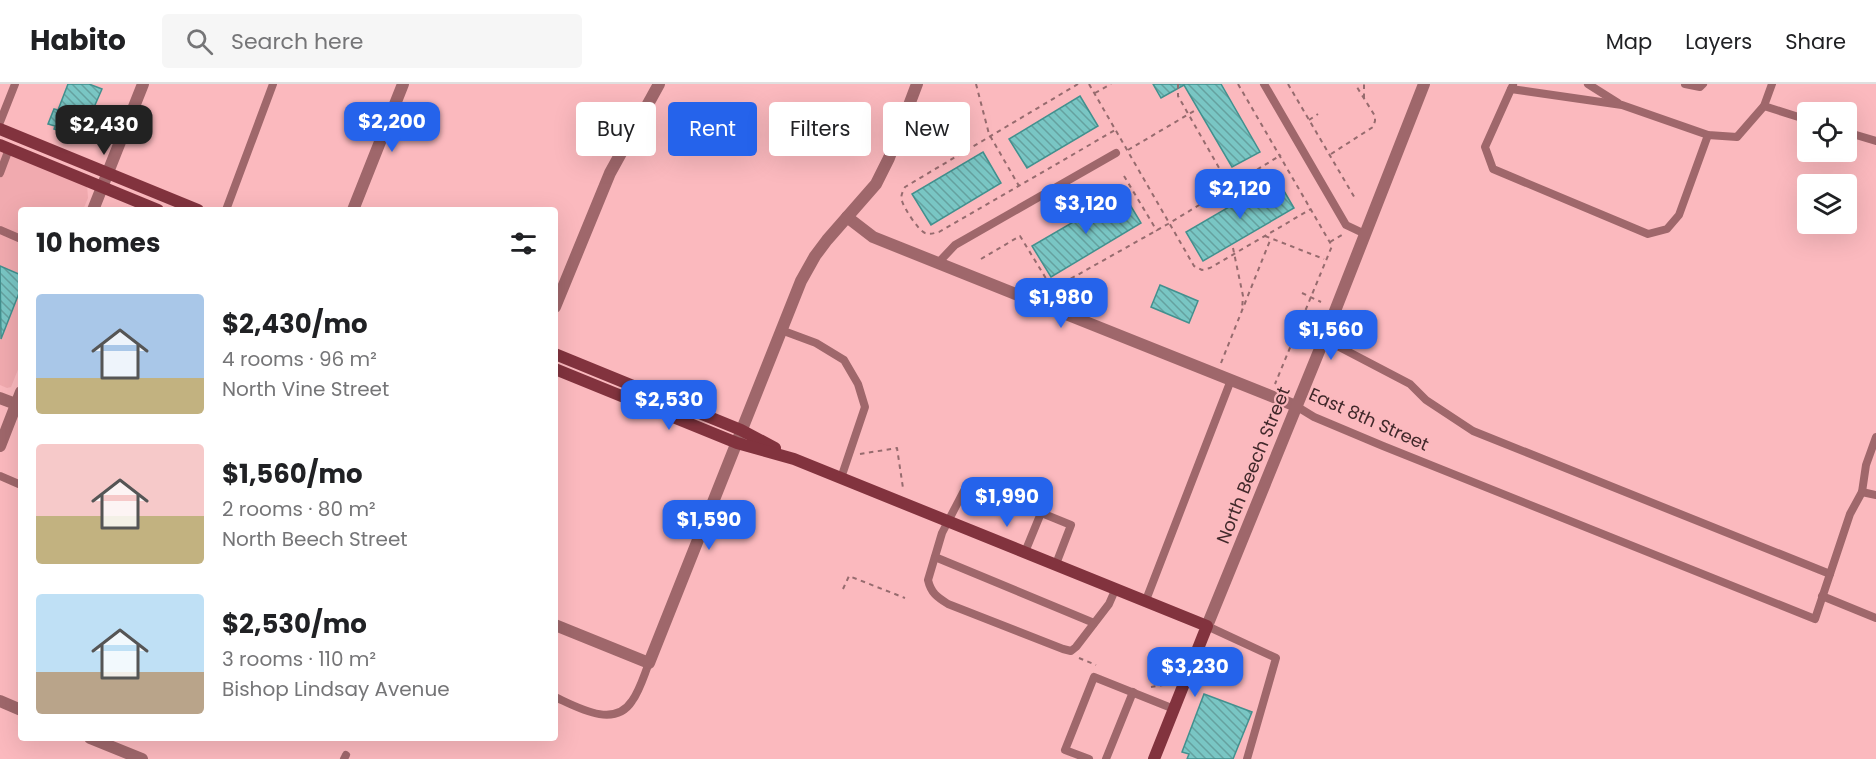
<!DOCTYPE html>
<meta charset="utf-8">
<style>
:root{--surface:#fff;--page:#f6f6f6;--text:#202124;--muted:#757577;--line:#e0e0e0;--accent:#2563eb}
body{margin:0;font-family:Poppins,sans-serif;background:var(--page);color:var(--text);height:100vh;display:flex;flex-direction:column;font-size:22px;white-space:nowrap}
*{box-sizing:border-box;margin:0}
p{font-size:20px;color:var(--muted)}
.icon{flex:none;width:33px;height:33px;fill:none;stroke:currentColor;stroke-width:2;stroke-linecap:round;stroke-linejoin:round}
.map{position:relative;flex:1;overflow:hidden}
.panel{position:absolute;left:18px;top:123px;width:540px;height:534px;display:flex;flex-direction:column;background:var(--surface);border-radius:6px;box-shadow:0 6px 24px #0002}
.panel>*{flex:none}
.top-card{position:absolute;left:576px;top:18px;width:570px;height:54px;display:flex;gap:12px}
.tools{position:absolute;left:1797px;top:18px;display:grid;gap:12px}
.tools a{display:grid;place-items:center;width:60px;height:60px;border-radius:6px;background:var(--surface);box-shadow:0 6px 24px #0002;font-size:30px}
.price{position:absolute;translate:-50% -51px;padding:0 14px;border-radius:12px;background:var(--accent);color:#fff;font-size:20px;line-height:39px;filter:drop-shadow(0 2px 3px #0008)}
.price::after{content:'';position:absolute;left:50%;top:36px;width:18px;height:14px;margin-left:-9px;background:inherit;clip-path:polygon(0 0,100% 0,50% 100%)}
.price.active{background:#222;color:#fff}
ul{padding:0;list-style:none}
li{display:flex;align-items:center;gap:18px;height:150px;padding:0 18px}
li span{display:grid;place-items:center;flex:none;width:168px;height:120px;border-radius:6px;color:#555}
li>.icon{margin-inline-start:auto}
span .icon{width:72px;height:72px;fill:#fffc;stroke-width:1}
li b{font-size:26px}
h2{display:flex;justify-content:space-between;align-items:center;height:72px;padding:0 18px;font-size:26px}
.chip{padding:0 21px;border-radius:6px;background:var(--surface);box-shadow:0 6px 24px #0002;font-size:21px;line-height:54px}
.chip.active{background:var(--accent);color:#fff}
header{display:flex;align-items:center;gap:36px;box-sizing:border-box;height:84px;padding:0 30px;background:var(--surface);border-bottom:2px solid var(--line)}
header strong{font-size:28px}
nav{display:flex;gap:33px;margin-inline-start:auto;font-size:21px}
.search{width:420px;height:54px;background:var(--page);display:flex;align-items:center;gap:15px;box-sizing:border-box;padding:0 21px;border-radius:6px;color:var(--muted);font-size:22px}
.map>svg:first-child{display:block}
.built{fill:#f1aaaf}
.building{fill:url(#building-back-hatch);stroke:#42908e;stroke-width:1.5}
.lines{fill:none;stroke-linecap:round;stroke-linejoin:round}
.path{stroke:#966b6e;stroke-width:2;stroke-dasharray:4.5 4.5;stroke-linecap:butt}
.lane{stroke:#9f676b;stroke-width:8}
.street{stroke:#9f676b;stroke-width:12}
.secondary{stroke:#82333e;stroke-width:12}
.labels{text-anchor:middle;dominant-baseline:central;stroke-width:4.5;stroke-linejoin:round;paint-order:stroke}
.street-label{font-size:18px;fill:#42292b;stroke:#fbb9be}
</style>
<header>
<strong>Habito</strong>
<div class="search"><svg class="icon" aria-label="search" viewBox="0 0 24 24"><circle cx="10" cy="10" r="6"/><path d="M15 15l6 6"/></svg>Search here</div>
<nav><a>Map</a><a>Layers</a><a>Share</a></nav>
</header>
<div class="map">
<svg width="1876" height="675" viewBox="0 0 1876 675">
<defs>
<pattern id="building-back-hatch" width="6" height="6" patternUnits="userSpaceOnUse" patternTransform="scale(1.5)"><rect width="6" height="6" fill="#79c6c4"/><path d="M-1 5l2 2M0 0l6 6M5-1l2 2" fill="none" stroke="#65a19f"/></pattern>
</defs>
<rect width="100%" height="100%" fill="#fbb9be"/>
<path class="built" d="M0 67 87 101 88 114 83 126H21V278L11 303 7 304 0 301Z"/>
<g class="building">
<path d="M68 0H89L102 5 88 37 93 41 87 56 54 45 55 42 48 40 54 25 58 26Z"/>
<path d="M1153 0H1221L1260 68 1232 83 1184 1 1161 14Z"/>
<path d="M1080 12 1098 42 1027 84 1009 55Z"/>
<path d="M983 68 1001 99 931 141 912 110Z"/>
<path d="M1277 95 1294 124 1203 177 1186 148Z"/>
<path d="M1123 109 1141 139 1051 193 1032 162Z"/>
<path d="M0 182 21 191V204L1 255Z"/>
<path d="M1160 201 1198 217 1189 239 1151 223Z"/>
<path d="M1204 610 1252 628 1233 675H1187L1189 670 1182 668Z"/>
</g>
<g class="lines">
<g class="path">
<path d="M976 0 989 50 1019 102"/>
<path d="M1078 0 905 103C903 107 900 112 902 117 904 124 918 146 925 149 930 151 934 149 939 148L1117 45"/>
<path d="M1089 0 1194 182 1202 186 1210 184 1311 125"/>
<path d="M1178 0V12L1230 103"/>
<path d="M1238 0 1332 162 1275 300"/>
<path d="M1288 0 1356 116"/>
<path d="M1095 9 1111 0"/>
<path d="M1364 14V0"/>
<path d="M1309 36 1318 30"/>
<path d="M1128 66 1194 27"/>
<path d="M1331 70 1373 43 1375 37V32L1355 0"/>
<path d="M1124 92 1157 147"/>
<path d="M1265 152 1324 175"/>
<path d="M1330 158 1342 151"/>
<path d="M1233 164 1243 212 1242 226"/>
<path d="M981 175 1020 152 1050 201 1056 203 1168 140 1281 71"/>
<path d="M21 188V187"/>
<path d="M1302 209 1321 218"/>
<path d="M1291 246 1309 253"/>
<path d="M1221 279 1271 154"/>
<path d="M860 370 897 364 903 404"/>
<path d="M843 505 849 492 905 514"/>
<path d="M1079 574 1096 581"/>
<path d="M1151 603 1168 600"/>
</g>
<g class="lane">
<path d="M1264 0 1346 141 1365 150"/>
<path d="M1588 0 1618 19"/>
<path d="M1685 0 1700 3 1703 0"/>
<path d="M1513 1 1511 5 1622 21 1708 51 1737 53 1764 22 1772 0"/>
<path d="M1511 5 1485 63 1493 85 1648 150 1667 145 1679 131 1708 51"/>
<path d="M1764 22 1808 36"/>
<path d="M0 38 15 0"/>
<path d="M1846 48 1876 57"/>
<path d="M0 89 9 65"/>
<path d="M226 126 273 0"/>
<path d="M0 146 21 155"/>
<path d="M938 179 955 161 1116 69"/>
<path d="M781 246 816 259 844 276 858 300 865 323 841 394"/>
<path d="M1324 255 1410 300 1426 316 1473 347 1830 490"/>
<path d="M1296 322 1314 333 1383 362 1815 535 1850 430 1862 408 1876 411"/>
<path d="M0 392 21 401"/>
<path d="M1862 408 1866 381 1876 353"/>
<path d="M1025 468 1041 429"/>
<path d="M935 473 1094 539"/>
<path d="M1056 480 1071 441 968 399 942 449 928 496C931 509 937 513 948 520L1063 565 1071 567 1076 563 1109 520 1116 504"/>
<path d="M1822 512 1876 534"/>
<path d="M1146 516 1231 296"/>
<path d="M1207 542 1276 574 1247 675"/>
<path d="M555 613C577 623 614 645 632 617 640 606 644 591 649 579"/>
<path d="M344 675 346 671"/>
<path d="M1089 675 1065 666 1094 593 1174 625"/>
<path d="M1106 675 1133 608"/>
</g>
<g class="street">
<path d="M93 126 143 0"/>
<path d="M353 126 403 0"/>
<path d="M847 133 873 153 1296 322"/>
<path d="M555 223 610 89 659 0"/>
<path d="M0 314 21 322"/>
<path d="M0 362 21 308"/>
<path d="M555 541 649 579 801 197 815 172 827 156 876 100 889 74 917 0"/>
<path d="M1207 542 1324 255 1424 0"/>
<path d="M0 617 21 626"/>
<path d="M90 654 142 675"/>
</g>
<g class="secondary">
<path d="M0 45 198 126"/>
<path d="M0 61 158 126"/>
<path d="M555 270 741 346 775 364"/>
<path d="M555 285 737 359 794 375 1207 542 1154 675"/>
</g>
</g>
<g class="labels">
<g class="street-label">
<text transform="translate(1369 335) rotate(24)">East 8th Street</text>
<text transform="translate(1253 381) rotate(-68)">North Beech Street</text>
</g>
</g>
</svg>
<div class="tools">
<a><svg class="icon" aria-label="locate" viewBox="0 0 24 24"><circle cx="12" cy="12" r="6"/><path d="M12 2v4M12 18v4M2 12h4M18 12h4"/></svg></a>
<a><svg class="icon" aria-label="layers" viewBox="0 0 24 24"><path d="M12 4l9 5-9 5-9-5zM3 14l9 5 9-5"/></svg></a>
</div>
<b class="price" style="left:392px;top:69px">$2,200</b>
<b class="price active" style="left:104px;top:72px">$2,430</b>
<b class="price" style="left:1240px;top:136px">$2,120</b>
<b class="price" style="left:1086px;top:151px">$3,120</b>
<b class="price" style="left:1061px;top:245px">$1,980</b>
<b class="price" style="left:1331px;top:277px">$1,560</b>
<b class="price" style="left:669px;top:347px">$2,530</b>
<b class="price" style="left:1007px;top:444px">$1,990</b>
<b class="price" style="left:709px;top:467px">$1,590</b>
<b class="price" style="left:1195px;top:614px">$3,230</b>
<div class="top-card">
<a class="chip">Buy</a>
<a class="chip active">Rent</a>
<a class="chip">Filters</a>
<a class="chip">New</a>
</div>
<section class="panel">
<h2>10 homes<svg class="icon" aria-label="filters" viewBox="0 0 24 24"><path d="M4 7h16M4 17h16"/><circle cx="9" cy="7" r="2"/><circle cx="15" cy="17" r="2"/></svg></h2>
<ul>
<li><span style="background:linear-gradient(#a9c7e8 70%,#c2b280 0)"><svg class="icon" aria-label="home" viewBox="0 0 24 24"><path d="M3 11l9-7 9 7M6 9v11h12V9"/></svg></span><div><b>$2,430/mo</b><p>4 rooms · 96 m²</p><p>North Vine Street</p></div></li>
<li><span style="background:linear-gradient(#f6c9c9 60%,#c2b280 0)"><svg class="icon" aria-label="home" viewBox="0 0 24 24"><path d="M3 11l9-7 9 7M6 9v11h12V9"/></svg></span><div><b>$1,560/mo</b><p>2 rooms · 80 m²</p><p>North Beech Street</p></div></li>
<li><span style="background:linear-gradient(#bfe0f5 65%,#b9a48a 0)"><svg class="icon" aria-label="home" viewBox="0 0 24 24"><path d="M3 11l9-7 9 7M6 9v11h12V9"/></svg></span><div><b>$2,530/mo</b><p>3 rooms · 110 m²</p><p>Bishop Lindsay Avenue</p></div></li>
</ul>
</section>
</div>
